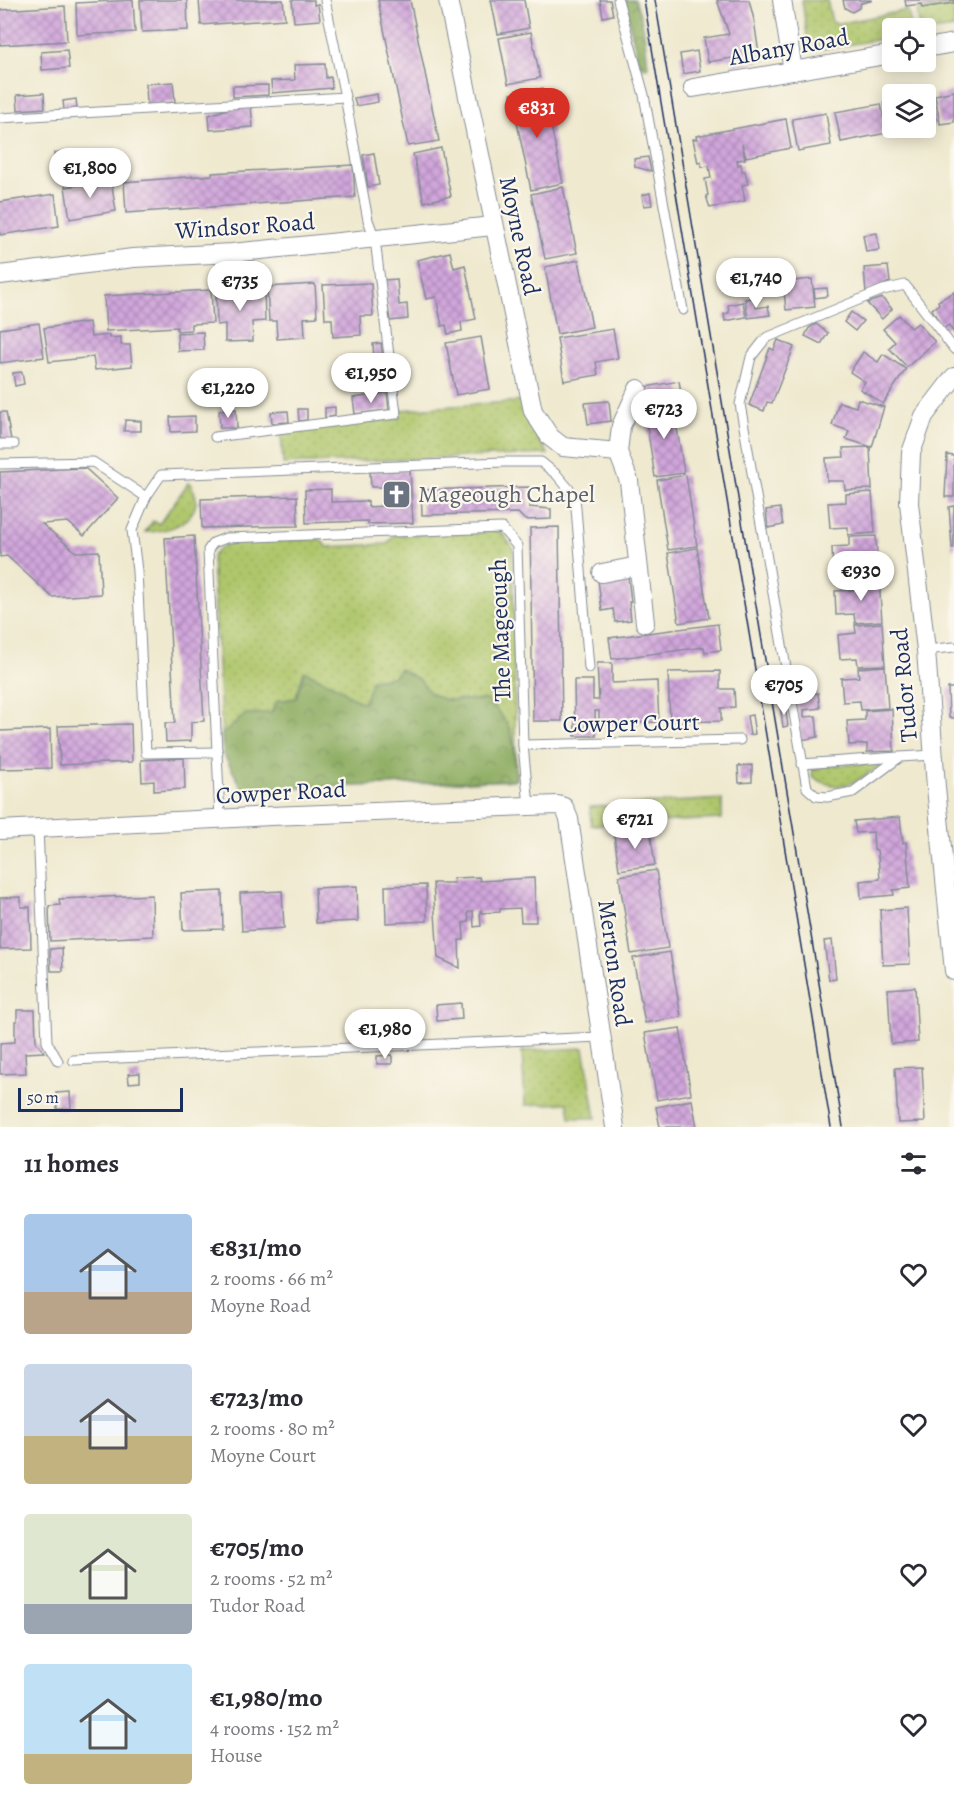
<!DOCTYPE html>
<meta charset="utf-8">
<style>
:root{--surface:#fff;--page:#f2f2f3;--text:#2b2b33;--muted:#7c7c81;--accent:#d93025}
body{margin:0;font-family:Alegreya,serif;background:var(--page);color:var(--text);height:100vh;display:flex;flex-direction:column;font-size:22px;white-space:nowrap}
*{box-sizing:border-box;margin:0}
p{font-size:20px;color:var(--muted)}
.icon{flex:none;width:33px;height:33px;fill:none;stroke:currentColor;stroke-width:2;stroke-linecap:round;stroke-linejoin:round}
.map{position:relative;height:1127px;overflow:hidden}
.sheet{display:flex;flex-direction:column;background:var(--surface);flex:1}
.sheet>*{flex:none}
.controls{position:absolute;left:882px;top:18px;display:grid;gap:12px}
.controls a{display:grid;place-items:center;width:54px;height:54px;border-radius:6px;background:var(--surface);box-shadow:0 3px 15px #0003;font-size:30px}
.scale{position:absolute;left:18px;bottom:15px;width:165px;box-sizing:border-box;padding-left:6px;border:3px solid #1b2f5e;border-top:0;font-size:16px;line-height:21px;white-space:nowrap;color:#1b2f5e;-webkit-text-stroke:4px #fbf7ec;paint-order:stroke}
.price{position:absolute;translate:-50% -51px;padding:0 14px;border-radius:21px;background:#fff;color:#222;font-size:20px;line-height:39px;filter:drop-shadow(0 2px 3px #0008)}
.price::after{content:'';position:absolute;left:50%;top:36px;width:18px;height:14px;margin-left:-9px;background:inherit;clip-path:polygon(0 0,100% 0,50% 100%)}
.price.on{background:var(--accent);color:#fff}
ul{padding:0;list-style:none}
li{display:flex;align-items:center;gap:18px;height:150px;padding:0 24px}
li span{display:grid;place-items:center;flex:none;width:168px;height:120px;border-radius:6px;color:#555}
li>.icon{margin-inline-start:auto}
span .icon{width:72px;height:72px;fill:#fffc;stroke-width:1}
li b{font-size:26px}
h2{display:flex;justify-content:space-between;align-items:center;height:72px;padding:0 24px;font-size:26px}
.map>svg:first-child{display:block}
.green{fill:url(#green-dots);stroke:#657a64;stroke-width:1.5}
.forest{fill:url(#forest-crowns);stroke:#536d5e;stroke-width:1.5}
.building{fill:url(#building-cross-hatch)}
.lines{fill:none;stroke-linecap:round;stroke-linejoin:round}
.service-casing{stroke:#858c96;stroke-width:11}
.minor-casing{stroke:#858c96;stroke-width:20}
.service{stroke:#fff;stroke-width:9}
.minor{stroke:#fff;stroke-width:18}
.tram{stroke:#1b2f5e;stroke-width:1.5}
.labels{text-anchor:middle;dominant-baseline:central;stroke-width:4.5;stroke-linejoin:round;paint-order:stroke}
.street-label{font-size:24px;fill:#1b2f5e;stroke:#fbf7ec}
.worship-label{font-size:24px;fill:#5b616d;stroke:#fbf7ec;text-anchor:start}
</style>
<div class="map">
<svg width="954" height="1127" viewBox="0 0 954 1127">
<defs>
<pattern id="green-dots" width="8" height="8" patternUnits="userSpaceOnUse" patternTransform="scale(1.5)"><rect width="8" height="8" fill="#afc66b"/><path d="M2 2h.1M6 6h.1" fill="none" stroke="#96aa5f" stroke-width="1.8" stroke-linecap="round"/></pattern>
<pattern id="forest-crowns" width="20" height="18" patternUnits="userSpaceOnUse" patternTransform="scale(1.5)"><rect width="20" height="18" fill="#8bab5f"/><path d="M2 6a3 3 0 1 1 6 0M12 15a3 3 0 1 1 6 0" fill="none" stroke="#718c52"/></pattern>
<pattern id="building-cross-hatch" width="8" height="8" patternUnits="userSpaceOnUse" patternTransform="scale(1.5)"><rect width="8" height="8" fill="#d1a6db"/><path d="M0 0l8 8M0 8l8-8" fill="none" stroke="#a988b5"/></pattern>
</defs>
<rect width="100%" height="100%" fill="#fbf7ec"/>
<filter id="ink" filterUnits="userSpaceOnUse"><feTurbulence type="fractalNoise" baseFrequency=".0167" numOctaves="2"/><feDisplacementMap in="SourceGraphic" scale="12" xChannelSelector="R" yChannelSelector="G"/><feConvolveMatrix kernelMatrix="1 2 1 2 8 2 1 2 1" color-interpolation-filters="sRGB"/></filter>
<filter id="wash" filterUnits="userSpaceOnUse"><feTurbulence type="fractalNoise" baseFrequency=".008" numOctaves="4" result="noise"/><feDisplacementMap in="SourceGraphic" scale="24" xChannelSelector="R" yChannelSelector="G"/><feGaussianBlur stdDeviation="1.35" result="paint"/><feColorMatrix in="noise" values="0 0 0 0 0 0 0 0 0 0 0 0 0 0 0 0 0 1.4 0 .05"/><feComposite in="paint" operator="in"/></filter>
<g filter="url(#wash)">
<rect width="100%" height="100%" fill="#efe9cf"/>
<g class="green">
<path d="M802 0H827L832 22 837 24 908 10 911 28H892V37L813 51 808 43Z"/>
<path d="M954 4V28L926 32V28H920L917 10Z"/>
<path d="M521 401 528 421 548 454 283 464 281 432 400 418V410Z"/>
<path d="M189 482C212 514 173 533 145 532L153 521 159 524Z"/>
<path d="M498 531 503 534 513 548 516 780 243 790 223 753 212 557C219 548 224 544 235 541L320 539 327 547 387 544 395 535Z"/>
<path d="M877 763 879 764V767C854 783 838 795 812 776L813 770 820 766Z"/>
<path d="M722 799V819L591 825 590 807Z"/>
<path d="M584 1048 596 1118H570L568 1103 525 1105 522 1051Z"/>
</g>
<g class="forest">
<path d="M624 0H635C644 21 646 44 648 67L643 68 642 64 639 65Z"/>
<path d="M400 669 420 680 430 693 445 700H487C518 729 513 740 516 780L243 790 223 753 222 735 246 714 271 713 277 701 296 698 304 671 340 688 352 698 364 703 372 680 393 677Z"/>
</g>
<g id="blocks">
<g class="building">
<path d="M133 0 135 32 77 35 76 3Z"/>
<path d="M140 0H187L188 30 142 32Z"/>
<path d="M199 0H283L285 19 201 25Z"/>
<path d="M292 0H314V5L318 4 320 20 294 22Z"/>
<path d="M378 0H410L439 141 408 146Z"/>
<path d="M491 0H524L529 28 498 34Z"/>
<path d="M600 0H610L613 15 603 17Z"/>
<path d="M717 0H749L754 20 760 61 733 65 732 58 708 62 704 38 729 34Z"/>
<path d="M843 0H871V1L861 3 859 8 852 12 845 8Z"/>
<path d="M905 0H953L954 3 922 8 921 4 906 6Z"/>
<path d="M65 6 67 41 0 45V10Z"/>
<path d="M531 32 540 78 508 84 499 38Z"/>
<path d="M67 50 69 68 42 70 41 52Z"/>
<path d="M697 51 700 71 683 74 680 54Z"/>
<path d="M325 64 326 78 331 77 332 88 272 93 271 81 295 80 294 65Z"/>
<path d="M173 82 175 102 147 105 146 84Z"/>
<path d="M268 85V95L233 97V86Z"/>
<path d="M543 88 563 183 531 190 511 94Z"/>
<path d="M954 91V122L940 124 935 95Z"/>
<path d="M44 93 45 108 18 110 17 95Z"/>
<path d="M377 94 378 102 356 106 354 98Z"/>
<path d="M930 94 936 124 926 125V95Z"/>
<path d="M76 99 77 108 64 110 63 101Z"/>
<path d="M892 101V128L909 129 890 132 884 103Z"/>
<path d="M881 104 887 133 841 142 835 112Z"/>
<path d="M251 106 253 127 210 130 209 115 231 108Z"/>
<path d="M826 113 831 145 798 151 792 119Z"/>
<path d="M786 119 791 148 746 157 742 144 745 159 737 160 738 165 741 164 742 171H745L748 184 742 185 745 201 710 208 706 196 708 195 705 179 711 178 709 166 702 167 701 162 698 163 693 139H697L696 136Z"/>
<path d="M441 148 451 196 424 202 413 154Z"/>
<path d="M66 151 68 161 55 163 54 153Z"/>
<path d="M374 153 379 185 368 187 363 155Z"/>
<path d="M648 157 651 171 635 167 634 159Z"/>
<path d="M353 165 355 197 126 213 124 182 212 175V173Z"/>
<path d="M111 180 116 211 70 219 65 187Z"/>
<path d="M563 187 577 253 545 259 531 194Z"/>
<path d="M650 193 652 205 644 206 642 195Z"/>
<path d="M55 194 59 226 0 235V202Z"/>
<path d="M877 233 879 250 866 252 863 235Z"/>
<path d="M450 252 454 268 465 265 476 319 461 322 462 331 448 334 446 325 442 326 436 297 426 299 417 260Z"/>
<path d="M579 260 592 327 557 334 545 267Z"/>
<path d="M888 266 890 282 866 293 864 268Z"/>
<path d="M397 279 399 305 407 304 408 319 390 321 384 280Z"/>
<path d="M812 279 815 307 786 310 783 282Z"/>
<path d="M371 283 373 316H360L361 335 333 337 332 319H325L323 285Z"/>
<path d="M315 284 317 317 304 318 305 337 277 339 276 321H269L267 287Z"/>
<path d="M264 288 265 321 252 322 253 341 225 342V324L217 325 216 290Z"/>
<path d="M827 288 828 296 815 298 814 289Z"/>
<path d="M211 290 213 323 191 324V330L177 331V327L106 331 104 296Z"/>
<path d="M954 292V333L949 325 943 329 932 309 939 304 938 301Z"/>
<path d="M754 298 756 308 768 306 770 315 748 318 745 299Z"/>
<path d="M882 298 892 309 882 319 867 303Z"/>
<path d="M743 302 746 317 725 321 724 314 729 313 728 305Z"/>
<path d="M851 312 863 321 855 331 844 322Z"/>
<path d="M899 315 911 328 918 323 935 342 907 367 889 348 895 342 883 329Z"/>
<path d="M89 322 91 337 109 335V338L121 337V345H130L132 366 95 370 93 357 49 362 44 328Z"/>
<path d="M39 323 44 357 0 363V329Z"/>
<path d="M816 324 828 333 821 344 805 336 809 328Z"/>
<path d="M613 329 618 358 596 362 598 375 564 381 557 338Z"/>
<path d="M203 332 204 350 178 351 177 333Z"/>
<path d="M481 337 490 389 456 395 446 343Z"/>
<path d="M778 340 794 347 772 403 767 402 764 411 749 405 770 348 774 350Z"/>
<path d="M381 343 383 360H374L373 344Z"/>
<path d="M863 352 878 362 883 354 906 369 883 404 860 389 865 382 850 372Z"/>
<path d="M22 372 24 384 15 386 13 373Z"/>
<path d="M679 381 682 398 648 403 645 387Z"/>
<path d="M387 393 389 410 355 414 353 398Z"/>
<path d="M858 399 884 407 872 447 846 439 849 431 832 425 839 402 856 407Z"/>
<path d="M609 401 611 421 588 424 585 403Z"/>
<path d="M673 403 684 473 655 477 644 407Z"/>
<path d="M335 407V416L325 418V408Z"/>
<path d="M236 409 237 428H220L219 410Z"/>
<path d="M298 409H307V420L299 421Z"/>
<path d="M288 411 289 422 272 423 271 412Z"/>
<path d="M0 412H6L11 440 0 439Z"/>
<path d="M195 416V431L171 432 170 417Z"/>
<path d="M125 420 141 421V431H124Z"/>
<path d="M870 447 872 489 845 490 844 481H827L826 458 844 457 843 448Z"/>
<path d="M947 455 954 456V497H945Z"/>
<path d="M85 468 118 498 84 536 68 522 42 524 76 552 99 551 101 594 52 597 7 556 0 557V472Z"/>
<path d="M410 470 413 523 368 524V521L306 523 305 490 331 489V502L368 501V507L384 506 383 487H371L370 472Z"/>
<path d="M686 475 697 546 668 550 657 480Z"/>
<path d="M529 487V507L551 509V519L525 520 518 513 422 515 421 490Z"/>
<path d="M872 492 875 533 848 535V527L830 528 828 503 846 502V494Z"/>
<path d="M297 496 298 526 202 528 201 499Z"/>
<path d="M954 506V548H952L949 507Z"/>
<path d="M780 508 783 525 768 528 766 510Z"/>
<path d="M559 527 562 721H533L530 528Z"/>
<path d="M194 536 204 721 191 722V741L166 742 165 723H175L165 538Z"/>
<path d="M876 536 878 577 851 579V570L833 571 832 547 849 546V537Z"/>
<path d="M697 548 709 618 679 623 668 553Z"/>
<path d="M628 576 631 602H629L631 620 615 622 613 609 602 611 598 580Z"/>
<path d="M879 580 882 621 855 623 854 614 836 615 835 591 853 590 852 581Z"/>
<path d="M882 623 885 665 858 666 857 658 840 659 838 635 856 633 855 625Z"/>
<path d="M718 624 721 650 705 652 704 647 612 659 609 638Z"/>
<path d="M597 663H612V683L657 681 659 722 599 724V711H595L596 736H575L574 680H593V700H599Z"/>
<path d="M885 666 888 708 861 710 860 701 843 702 841 678 859 677 858 668Z"/>
<path d="M720 671V689H734L735 707 721 708V721L670 722 668 672Z"/>
<path d="M805 685 806 695 818 693 820 708 804 710V717L816 716 818 737 801 740 794 687Z"/>
<path d="M948 688H954V718H949Z"/>
<path d="M780 705H785L788 726 783 727Z"/>
<path d="M892 709 894 751 867 752V744L849 745 847 721 865 720V711Z"/>
<path d="M752 715 755 734 750 735 747 716Z"/>
<path d="M131 724 132 762 60 765 58 726Z"/>
<path d="M50 729 51 768 0 769V731Z"/>
<path d="M184 758 185 789 154 791V781L142 782 141 760Z"/>
<path d="M752 765V782L739 783 738 766Z"/>
<path d="M900 817 903 843 906 842 910 888 893 890 894 895 861 898 860 881 880 879 878 856 877 850H874L873 832 856 833 854 821Z"/>
<path d="M650 830 655 865 619 870 614 835Z"/>
<path d="M656 870 668 948 631 954 619 876Z"/>
<path d="M479 877 480 881 534 878 536 922H521L520 908 500 909V912L481 913V910L480 911 481 926 474 927 473 911 468 912 469 922 463 923 464 940H459L460 968 438 958 433 883H454L453 878Z"/>
<path d="M426 885 427 921 386 923 385 886Z"/>
<path d="M357 886 358 921 316 923 315 888Z"/>
<path d="M222 891 223 929 183 930 181 893Z"/>
<path d="M282 891 284 928 242 931 240 893Z"/>
<path d="M152 895 153 936 50 941 49 906 60 905 59 899Z"/>
<path d="M21 897V907H30L31 948 0 949V898Z"/>
<path d="M907 908 910 964 883 965 880 910Z"/>
<path d="M832 940 836 979 829 980 824 941Z"/>
<path d="M62 948 63 971H51L50 949Z"/>
<path d="M670 952 681 1017 645 1023 633 958Z"/>
<path d="M915 987 918 1042 891 1044 888 989Z"/>
<path d="M461 1003 462 1019 437 1021 436 1005Z"/>
<path d="M17 1010H35L36 1042 44 1052 25 1053 26 1073 0 1074V1043L15 1042V1021H17Z"/>
<path d="M680 1028 691 1094 657 1100 645 1033Z"/>
<path d="M392 1055V1064H377V1056Z"/>
<path d="M922 1067 925 1122 898 1123 895 1068Z"/>
<path d="M140 1073V1082L129 1083 128 1074Z"/>
<path d="M70 1092 71 1108 57 1109 56 1093Z"/>
<path d="M692 1100 697 1127H660L656 1107Z"/>
</g>
</g>
</g>
<g filter="url(#ink)">
<use href="#blocks" fill-opacity="0" stroke="#858c96" stroke-width="1.5"/>
<g class="lines">
<defs>
<g id="service">
<path d="M618 0 644 95 683 310"/>
<path d="M0 118 345 97 325 0"/>
<path d="M215 437 396 414 375 239 368 220 345 97"/>
<path d="M0 444H14"/>
<path d="M0 464 93 462 146 497"/>
<path d="M926 650 954 647"/>
<path d="M523 745 740 740"/>
<path d="M218 752 146 753 137 571 132 530 146 497 161 475 504 462H541L557 475 575 496 589 668"/>
<path d="M934 755 900 757 853 792 827 797 816 796 807 788 740 404 751 357 766 338 883 290 905 285 954 349"/>
<path d="M802 764 898 757"/>
<path d="M220 819 208 550 213 543 226 538 502 528 517 546 523 745 529 806"/>
<path d="M38 828 47 1042 58 1061"/>
<path d="M73 1060 601 1037"/>
</g>
<g id="minor">
<path d="M448 0 533 411 550 437 563 447 618 452 629 481 645 623"/>
<path d="M782 0 793 71"/>
<path d="M926 48 954 43"/>
<path d="M693 88 892 54"/>
<path d="M0 275 133 258 232 253 493 226"/>
<path d="M954 377 924 416 911 453 909 503 926 650 936 787 954 971"/>
<path d="M618 452 621 426 638 389"/>
<path d="M602 573 638 566"/>
<path d="M0 830 271 816 529 806 558 805 564 807 569 819 615 1127"/>
</g>
</defs>
<use href="#service" class="service-casing"/>
<use href="#minor" class="minor-casing"/>
<use href="#service" class="service"/>
<use href="#minor" class="minor"/>
<g class="tram">
<path d="M644 0 831 1127"/>
<path d="M655 0 843 1127"/>
</g>
</g>
</g>
<defs>
<symbol id="church-square" viewBox="-11 -11 22 22"><rect x="-9" y="-9" width="18" height="18" rx="4" fill="#6b7280" stroke="#fbf7ec"/><path d="M-1.2-6h2.4v3.5h3.3v2.4h-3.3V6h-2.4V-.1h-3.3v-2.4h3.3Z" fill="#fff"/></symbol>
</defs>
<g fill-rule="evenodd">
<use href="#church-square" x="380" y="478" width="33" height="33"/>
</g>
<g class="labels">
<g class="street-label">
<text transform="translate(789 47) rotate(-10)">Albany Road</text>
<text transform="translate(245 226) rotate(-4)">Windsor Road</text>
<text transform="translate(520 236) rotate(78)">Moyne Road</text>
<text transform="translate(500 630) rotate(-92)">The Mageough</text>
<text transform="translate(904 685) rotate(-95)">Tudor Road</text>
<text transform="translate(631 723) rotate(-1)">Cowper Court</text>
<text transform="translate(281 792) rotate(-3)">Cowper Road</text>
<text transform="translate(615 963) rotate(82)">Merton Road</text>
</g>
<g class="worship-label">
<text x="418" y="494">Mageough Chapel</text>
</g>
</g>
</svg>
<div class="controls">
<a><svg class="icon" aria-label="locate" viewBox="0 0 24 24"><circle cx="12" cy="12" r="6"/><path d="M12 2v4M12 18v4M2 12h4M18 12h4"/></svg></a>
<a><svg class="icon" aria-label="layers" viewBox="0 0 24 24"><path d="M12 4l9 5-9 5-9-5zM3 14l9 5 9-5"/></svg></a>
</div>
<div class="scale">50 m</div>
<b class="price on" style="left:537px;top:139px">€831</b>
<b class="price" style="left:90px;top:199px">€1,800</b>
<b class="price" style="left:756px;top:309px">€1,740</b>
<b class="price" style="left:240px;top:312px">€735</b>
<b class="price" style="left:371px;top:404px">€1,950</b>
<b class="price" style="left:228px;top:419px">€1,220</b>
<b class="price" style="left:664px;top:440px">€723</b>
<b class="price" style="left:861px;top:602px">€930</b>
<b class="price" style="left:784px;top:716px">€705</b>
<b class="price" style="left:635px;top:850px">€721</b>
<b class="price" style="left:385px;top:1060px">€1,980</b>
</div>
<section class="sheet">
<h2>11 homes<svg class="icon" aria-label="filters" viewBox="0 0 24 24"><path d="M4 7h16M4 17h16"/><circle cx="9" cy="7" r="2"/><circle cx="15" cy="17" r="2"/></svg></h2>
<ul>
<li><span style="background:linear-gradient(#a9c7e8 65%,#b9a48a 0)"><svg class="icon" aria-label="home" viewBox="0 0 24 24"><path d="M3 11l9-7 9 7M6 9v11h12V9"/></svg></span><div><b>€831/mo</b><p>2 rooms · 66 m²</p><p>Moyne Road</p></div><svg class="icon" aria-label="heart" viewBox="0 0 24 24"><path d="M12 20l-8-8c-3-5 5-10 8-4 3-6 11-1 8 4z"/></svg></li>
<li><span style="background:linear-gradient(#c9d6e8 60%,#c2b280 0)"><svg class="icon" aria-label="home" viewBox="0 0 24 24"><path d="M3 11l9-7 9 7M6 9v11h12V9"/></svg></span><div><b>€723/mo</b><p>2 rooms · 80 m²</p><p>Moyne Court</p></div><svg class="icon" aria-label="heart" viewBox="0 0 24 24"><path d="M12 20l-8-8c-3-5 5-10 8-4 3-6 11-1 8 4z"/></svg></li>
<li><span style="background:linear-gradient(#dfe7d0 75%,#9aa5b1 0)"><svg class="icon" aria-label="home" viewBox="0 0 24 24"><path d="M3 11l9-7 9 7M6 9v11h12V9"/></svg></span><div><b>€705/mo</b><p>2 rooms · 52 m²</p><p>Tudor Road</p></div><svg class="icon" aria-label="heart" viewBox="0 0 24 24"><path d="M12 20l-8-8c-3-5 5-10 8-4 3-6 11-1 8 4z"/></svg></li>
<li><span style="background:linear-gradient(#bfe0f5 75%,#c2b280 0)"><svg class="icon" aria-label="home" viewBox="0 0 24 24"><path d="M3 11l9-7 9 7M6 9v11h12V9"/></svg></span><div><b>€1,980/mo</b><p>4 rooms · 152 m²</p><p>House</p></div><svg class="icon" aria-label="heart" viewBox="0 0 24 24"><path d="M12 20l-8-8c-3-5 5-10 8-4 3-6 11-1 8 4z"/></svg></li>
</ul>
</section>
